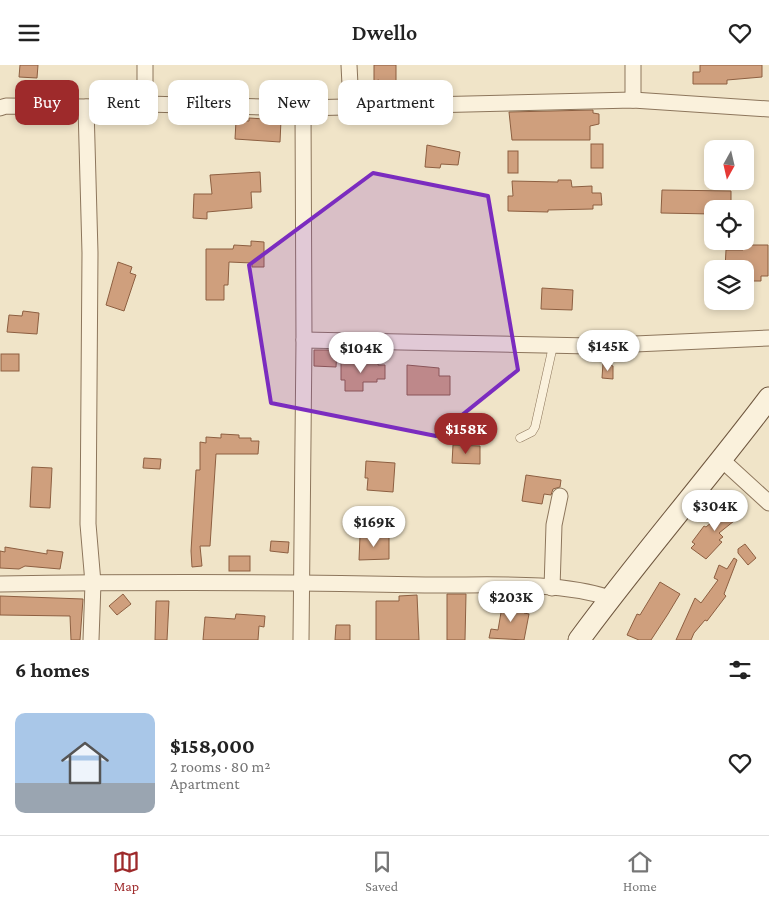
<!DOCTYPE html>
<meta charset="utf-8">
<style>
:root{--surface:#fff;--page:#f2f2f2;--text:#222;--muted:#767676;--line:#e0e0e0;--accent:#9e2a2b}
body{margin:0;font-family:"Crimson Pro",serif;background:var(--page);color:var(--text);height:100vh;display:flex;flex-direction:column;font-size:19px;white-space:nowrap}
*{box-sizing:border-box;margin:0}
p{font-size:16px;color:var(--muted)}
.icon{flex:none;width:28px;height:28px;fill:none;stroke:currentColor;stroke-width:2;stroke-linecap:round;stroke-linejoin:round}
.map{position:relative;height:575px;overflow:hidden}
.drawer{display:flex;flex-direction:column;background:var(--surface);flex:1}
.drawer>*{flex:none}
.top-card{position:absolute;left:15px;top:15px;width:500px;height:45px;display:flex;gap:10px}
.needle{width:32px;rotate:188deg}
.controls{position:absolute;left:704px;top:75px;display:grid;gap:10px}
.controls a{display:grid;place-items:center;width:50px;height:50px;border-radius:10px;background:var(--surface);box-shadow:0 2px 8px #0003;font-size:25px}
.price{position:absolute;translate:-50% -42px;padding:0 11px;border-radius:18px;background:#fff;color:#222;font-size:16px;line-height:32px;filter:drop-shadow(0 1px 2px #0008)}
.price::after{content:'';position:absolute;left:50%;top:30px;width:15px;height:11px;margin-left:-8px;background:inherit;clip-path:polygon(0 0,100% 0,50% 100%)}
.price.selected{background:var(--accent);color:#fff}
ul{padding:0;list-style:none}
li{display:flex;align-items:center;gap:15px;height:125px;padding:0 15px}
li+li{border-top:1px solid var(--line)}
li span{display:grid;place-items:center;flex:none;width:140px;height:100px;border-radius:10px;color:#555}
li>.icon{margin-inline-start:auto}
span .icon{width:60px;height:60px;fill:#fffc;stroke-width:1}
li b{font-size:21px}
h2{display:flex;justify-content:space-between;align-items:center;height:60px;padding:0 15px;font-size:21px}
.tag{padding:0 18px;border-radius:10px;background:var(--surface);box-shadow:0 2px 8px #0003;font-size:18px;line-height:45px}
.tag.selected{background:var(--accent);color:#fff}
header{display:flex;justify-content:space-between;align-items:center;height:65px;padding:0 15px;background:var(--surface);font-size:22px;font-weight:600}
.dock{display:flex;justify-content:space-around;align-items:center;height:70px;border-top:1px solid var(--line);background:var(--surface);font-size:14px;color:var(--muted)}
.dock a{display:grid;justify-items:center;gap:2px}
.dock .selected{color:var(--accent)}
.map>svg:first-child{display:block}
.building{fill:#cf9f7d;stroke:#8d5f41}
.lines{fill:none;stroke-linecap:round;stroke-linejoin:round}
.lane-casing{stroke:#8d765c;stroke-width:9}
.street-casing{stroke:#8d765c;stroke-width:17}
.secondary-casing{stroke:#6f573f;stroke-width:23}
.lane{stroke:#faf1dc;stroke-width:8}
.street{stroke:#faf1dc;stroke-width:15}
.secondary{stroke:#faf1dc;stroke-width:21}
.marked{fill:#7b2cbf;fill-opacity:0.2;stroke:#7b2cbf;stroke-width:4;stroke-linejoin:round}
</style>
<header><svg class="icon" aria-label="menu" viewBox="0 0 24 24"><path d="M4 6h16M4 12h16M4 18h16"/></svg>Dwello<svg class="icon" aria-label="heart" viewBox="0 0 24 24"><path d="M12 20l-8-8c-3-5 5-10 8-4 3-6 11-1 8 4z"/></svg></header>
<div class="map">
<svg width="769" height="575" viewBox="0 0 769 575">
<rect width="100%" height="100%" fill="#f0e4c8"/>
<g class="building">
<path d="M20 0H38L37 13 19 12Z"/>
<path d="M374 0H396V16H390V20H379V15L374 16Z"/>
<path d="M700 0H762V12L727 15V19H693V7H700Z"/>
<path d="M593 45V48L599 49V59L590 61V75H512L509 47Z"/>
<path d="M249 53 281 55 280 77 235 74 236 56H249Z"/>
<rect x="591" y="79" width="12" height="24"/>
<path d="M427 80 460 87 458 100 441 99 440 103 425 102Z"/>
<rect x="508" y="86" width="10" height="22"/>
<path d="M260 107 261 127H251L252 143 207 147V154L193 153 194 129H212L210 110Z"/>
<path d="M558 115H571L572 122 592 121V128H601L602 140H593V144L548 145V147L508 146V131H513L512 116 558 117Z"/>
<path d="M662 125 731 126V144H712V149L661 148Z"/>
<path d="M251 176 264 177V202H252V198L229 197 228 220H224V235H206V184H233L234 180 251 181Z"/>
<path d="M743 180H768V211H761V216H745V204H725L726 185H743Z"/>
<path d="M118 197 132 202 130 208 136 210 124 246 106 240Z"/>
<path d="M542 223 573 225 572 245 541 244Z"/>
<path d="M23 246 39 248 37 269 7 267 9 250 22 251Z"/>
<path d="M314 285H337L336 302 314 301Z"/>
<rect x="1" y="289" width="18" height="17"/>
<path d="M341 297H378V300H385V314H377V317H363V326H345V315H341Z"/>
<path d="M603 298 613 301V314L602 313Z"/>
<path d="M407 300 439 303V311H450V330H407Z"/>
<path d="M221 369 239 370V373H251V376H259L258 389H216L210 481H200L202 501 192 502 191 486 196 405H200V377L206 378V372L221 373Z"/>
<path d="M453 380 480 381V399L452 398Z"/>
<path d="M144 393 161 394 160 404 143 403Z"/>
<path d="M366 396 395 398 393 427 367 425 368 413H365Z"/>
<path d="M32 402 52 403 50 443 30 442Z"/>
<path d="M526 410 561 415 560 422 553 424 551 430 544 429 542 439 522 436Z"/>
<path d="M735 438 744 448 719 468 723 472 719 475 722 477 706 494 691 483 695 479 692 477 704 461 706 462Z"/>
<path d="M360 471 389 472V494L359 495Z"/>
<path d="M271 476 289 477 288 488 270 486Z"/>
<path d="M745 479 756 493 748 500 738 488V484Z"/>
<path d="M5 482 47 489V485L63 487 60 504 25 501 19 504 0 503V486L5 487Z"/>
<rect x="229" y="491" width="21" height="15"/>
<path d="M734 493 737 495 724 529 726 531 707 556 705 555 694 568 691 575H676L695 533 701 538 718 515 714 513 719 500 727 504Z"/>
<path d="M660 517 680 529 668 549 651 575H639L627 570 637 549 640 550Z"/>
<path d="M123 529 131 539 117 550 109 541Z"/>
<path d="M447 529H466L465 575H447Z"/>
<path d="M417 530 419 575H376V536H399V531Z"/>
<path d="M0 531 83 534 80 575H71L70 551 0 550Z"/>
<path d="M156 536H169L167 575H155Z"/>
<path d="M503 536 525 540 524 548 529 549 524 575 489 573 491 564 498 565Z"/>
<path d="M236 549 265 551 264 562 259 561 258 575H203L205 552 235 554Z"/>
<path d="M336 560H350V575H335Z"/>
</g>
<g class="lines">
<defs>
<path id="lane" d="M520 373 532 367 535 362 553 281"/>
<g id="street">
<path d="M349 0 351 40"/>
<path d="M633 35V0"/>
<path d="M145 39V0"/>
<path d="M86 42 90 188 88 459 93 518 91 575"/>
<path d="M0 43 6 41 86 42 145 39 303 43 633 35 769 44"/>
<path d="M304 275 590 281 769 273"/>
<path d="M722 395 769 438"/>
<path d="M0 519C142 517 283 517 425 520 484 521 554 515 610 533"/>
<path d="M552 523 554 460 560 431"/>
<path d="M301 575 304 275 303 43"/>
</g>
<path id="secondary" d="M579 575C640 492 707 415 769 333"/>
</defs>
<use href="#lane" class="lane-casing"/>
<use href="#street" class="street-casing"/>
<use href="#secondary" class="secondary-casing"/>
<use href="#lane" class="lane"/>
<use href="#street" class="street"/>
<use href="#secondary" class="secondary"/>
</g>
<path class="marked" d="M373 108 488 131 518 305 436 371 271 338 249 200Z"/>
</svg>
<div class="controls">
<a><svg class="needle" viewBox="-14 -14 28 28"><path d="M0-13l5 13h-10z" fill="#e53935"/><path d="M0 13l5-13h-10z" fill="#767676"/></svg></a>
<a><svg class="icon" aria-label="locate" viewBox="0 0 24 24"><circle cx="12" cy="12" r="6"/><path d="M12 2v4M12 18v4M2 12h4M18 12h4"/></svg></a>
<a><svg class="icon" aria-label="layers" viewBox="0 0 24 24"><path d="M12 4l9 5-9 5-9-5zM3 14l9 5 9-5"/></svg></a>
</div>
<b class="price" style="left:608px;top:307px">$145K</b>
<b class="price" style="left:361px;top:309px">$104K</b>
<b class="price selected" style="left:466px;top:390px">$158K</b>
<b class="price" style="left:715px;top:467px">$304K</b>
<b class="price" style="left:374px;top:483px">$169K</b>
<b class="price" style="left:511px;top:558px">$203K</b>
<div class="top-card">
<a class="tag selected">Buy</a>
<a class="tag">Rent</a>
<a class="tag">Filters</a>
<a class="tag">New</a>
<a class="tag">Apartment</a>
</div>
</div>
<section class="drawer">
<h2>6 homes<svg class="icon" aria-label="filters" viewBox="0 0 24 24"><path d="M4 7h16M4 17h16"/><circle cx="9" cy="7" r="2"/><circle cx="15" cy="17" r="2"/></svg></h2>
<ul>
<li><span style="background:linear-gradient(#a9c7e8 70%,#9aa5b1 0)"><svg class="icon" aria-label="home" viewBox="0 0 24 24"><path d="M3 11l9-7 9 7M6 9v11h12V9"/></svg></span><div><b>$158,000</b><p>2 rooms · 80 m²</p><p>Apartment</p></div><svg class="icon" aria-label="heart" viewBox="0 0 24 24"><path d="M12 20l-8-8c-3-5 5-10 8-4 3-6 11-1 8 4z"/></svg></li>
</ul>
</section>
<nav class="dock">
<a class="selected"><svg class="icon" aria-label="map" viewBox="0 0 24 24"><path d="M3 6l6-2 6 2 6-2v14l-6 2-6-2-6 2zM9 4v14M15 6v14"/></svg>Map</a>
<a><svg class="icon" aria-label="saved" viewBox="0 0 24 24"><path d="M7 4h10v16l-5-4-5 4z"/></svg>Saved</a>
<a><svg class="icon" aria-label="home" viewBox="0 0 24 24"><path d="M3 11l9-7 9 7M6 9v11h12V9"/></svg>Home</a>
</nav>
